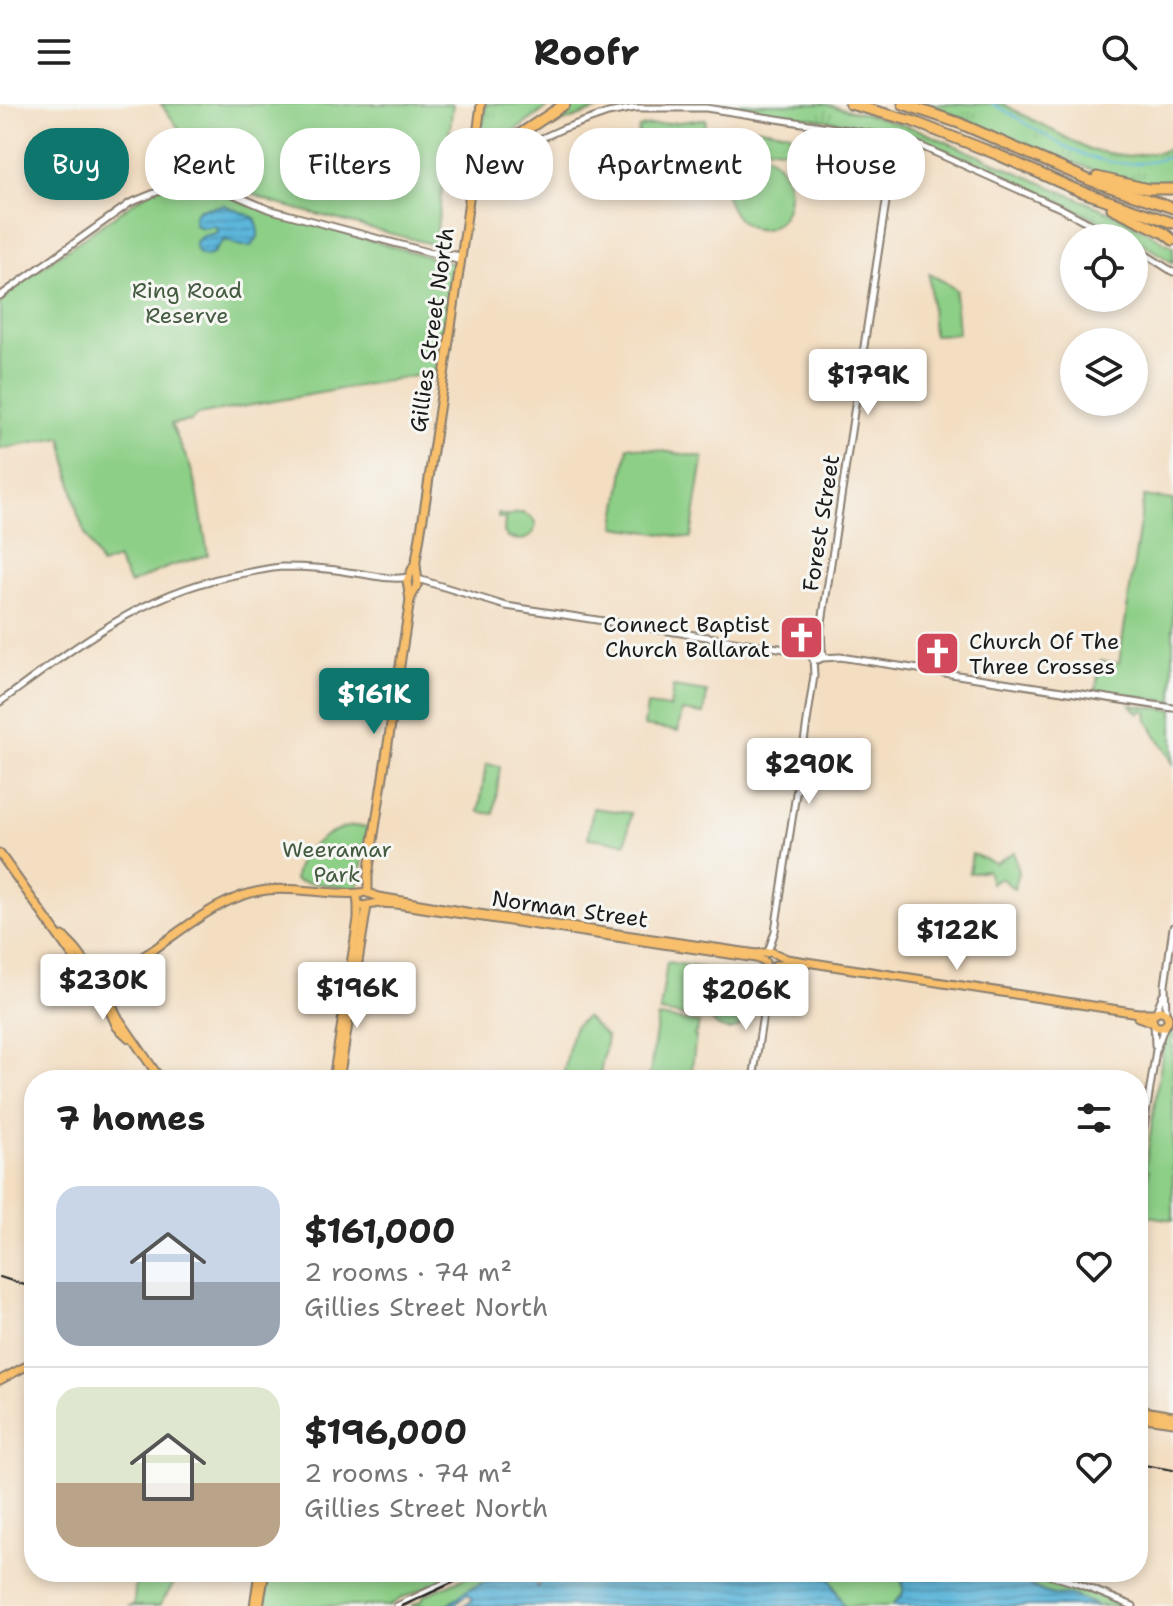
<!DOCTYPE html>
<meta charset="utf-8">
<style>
:root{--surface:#fff;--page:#f6f6f6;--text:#222;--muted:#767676;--line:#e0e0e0;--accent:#0f766e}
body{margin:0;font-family:"Shantell Sans",sans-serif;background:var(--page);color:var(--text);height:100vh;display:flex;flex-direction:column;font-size:30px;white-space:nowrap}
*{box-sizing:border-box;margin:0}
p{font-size:26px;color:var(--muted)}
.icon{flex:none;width:44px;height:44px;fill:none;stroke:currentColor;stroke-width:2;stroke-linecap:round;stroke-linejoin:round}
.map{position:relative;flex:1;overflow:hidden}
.drawer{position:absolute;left:24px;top:966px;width:1124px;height:512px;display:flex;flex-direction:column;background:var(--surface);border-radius:32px;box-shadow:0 4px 12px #0003}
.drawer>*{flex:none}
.banner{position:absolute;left:24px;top:24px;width:1126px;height:72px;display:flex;gap:16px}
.buttons{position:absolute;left:1060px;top:120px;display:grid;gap:16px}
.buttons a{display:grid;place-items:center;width:88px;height:88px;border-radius:50%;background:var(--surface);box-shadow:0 4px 12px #0003;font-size:40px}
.price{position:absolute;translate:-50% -68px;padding:0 18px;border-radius:8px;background:#fff;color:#222;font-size:26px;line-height:52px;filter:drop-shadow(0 2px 4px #0008)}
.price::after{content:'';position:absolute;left:50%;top:48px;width:24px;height:18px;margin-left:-12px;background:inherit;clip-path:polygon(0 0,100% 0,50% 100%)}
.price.on{background:var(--accent);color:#fff}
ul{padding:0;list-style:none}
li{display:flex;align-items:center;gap:24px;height:200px;padding:0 32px}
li+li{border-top:2px solid var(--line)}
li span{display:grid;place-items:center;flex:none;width:224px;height:160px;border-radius:24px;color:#555}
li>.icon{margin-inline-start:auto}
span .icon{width:96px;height:96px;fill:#fffc;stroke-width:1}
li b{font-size:34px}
h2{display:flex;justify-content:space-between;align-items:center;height:96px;padding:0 32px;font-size:34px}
.tag{padding:0 28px;border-radius:32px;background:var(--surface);box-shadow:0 4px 12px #0003;font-size:28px;line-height:72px}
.tag.on{background:var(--accent);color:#fff}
header{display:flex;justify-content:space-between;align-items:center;height:104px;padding:0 32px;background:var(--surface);font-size:36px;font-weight:700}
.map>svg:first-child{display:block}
.grass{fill:url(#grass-tufts);stroke:#547652;stroke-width:2}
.park{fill:#8dcf87;stroke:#547652;stroke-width:2}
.water{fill:url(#water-rules);stroke:#3c697b;stroke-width:2}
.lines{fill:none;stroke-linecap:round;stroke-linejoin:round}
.stream{stroke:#5cb6da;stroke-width:2}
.minor-casing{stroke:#887d6f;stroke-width:9}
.major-casing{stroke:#887d6f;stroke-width:11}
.highway-casing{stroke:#887d6f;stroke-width:13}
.minor{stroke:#fff;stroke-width:5}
.major{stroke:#f8bf6c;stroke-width:7}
.highway{stroke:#f8bf6c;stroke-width:9}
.tram{stroke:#1c1c1c;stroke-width:2}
.rail{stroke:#1c1c1c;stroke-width:2}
.labels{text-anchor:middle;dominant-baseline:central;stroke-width:6;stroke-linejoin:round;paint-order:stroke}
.park-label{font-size:22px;fill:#445b41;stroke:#f6f6f2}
.street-label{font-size:22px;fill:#1c1c1c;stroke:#f6f6f2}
.poi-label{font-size:22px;fill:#1c1c1c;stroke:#f6f6f2;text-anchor:end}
</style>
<header><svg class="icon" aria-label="menu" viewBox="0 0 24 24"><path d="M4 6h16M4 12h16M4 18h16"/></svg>Roofr<svg class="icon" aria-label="search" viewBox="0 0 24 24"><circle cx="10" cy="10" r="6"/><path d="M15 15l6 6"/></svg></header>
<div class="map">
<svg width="1173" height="1502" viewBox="0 0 1173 1502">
<defs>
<pattern id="grass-tufts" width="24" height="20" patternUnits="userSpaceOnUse" patternTransform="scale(2)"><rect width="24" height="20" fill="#8dcf87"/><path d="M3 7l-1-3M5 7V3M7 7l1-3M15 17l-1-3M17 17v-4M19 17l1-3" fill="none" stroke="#79b174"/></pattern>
<pattern id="water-rules" width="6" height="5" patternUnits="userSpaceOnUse" patternTransform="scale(2)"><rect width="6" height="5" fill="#5cb6da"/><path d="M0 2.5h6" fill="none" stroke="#4b93b0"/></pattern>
</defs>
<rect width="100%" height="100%" fill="#f6f6f2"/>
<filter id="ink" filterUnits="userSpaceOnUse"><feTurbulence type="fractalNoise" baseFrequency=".0125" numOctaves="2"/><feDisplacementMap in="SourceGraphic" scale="16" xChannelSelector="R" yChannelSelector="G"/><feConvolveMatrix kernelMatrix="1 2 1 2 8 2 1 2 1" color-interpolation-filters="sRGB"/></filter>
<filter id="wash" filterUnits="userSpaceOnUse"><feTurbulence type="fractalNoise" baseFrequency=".006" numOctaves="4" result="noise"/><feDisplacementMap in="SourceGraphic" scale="32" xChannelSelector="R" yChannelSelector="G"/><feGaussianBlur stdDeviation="1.8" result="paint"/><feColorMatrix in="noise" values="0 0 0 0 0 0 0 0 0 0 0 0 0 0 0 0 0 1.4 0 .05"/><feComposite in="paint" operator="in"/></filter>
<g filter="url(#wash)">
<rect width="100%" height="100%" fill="#f3dec2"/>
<g class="grass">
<path d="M486 0H552C532 14 506 38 480 37Z"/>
<path d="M574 0H613L544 25 512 48 503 63 495 68 482 71 479 54 485 47 513 38Z"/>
<path d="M717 0H824L874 12 919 26 1121 113 1173 143V159L1134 134 1014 75 900 27Z"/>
<path d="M926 0H1003L1089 46 1128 52 1161 48 1173 42V76L1145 78 1098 68Z"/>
<path d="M706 15 699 58 636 49 639 24 645 22Z"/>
</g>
<g class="park">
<path d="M161 0H453L435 141 274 99 232 81 202 56Z"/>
<path d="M754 23 791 29 788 46 751 41Z"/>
<path d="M754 47C798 54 799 118 765 125 731 131 710 69 736 51 741 47 748 47 754 47Z"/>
<path d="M186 71 200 74 241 98 268 107 454 160 437 268 197 311 191 317 171 320 190 362 197 385 208 451 168 463 130 480 117 455 101 461 86 432 78 411 62 334 0 345V193L137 96 166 77Z"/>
<path d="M929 170 945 178 957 187 955 189 958 230 933 231Z"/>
<path d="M628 342 702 353 703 355 691 433 690 434 616 423 615 421Z"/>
<path d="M1144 392 1173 396V598L1097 587 1096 585 1100 557 1119 559Z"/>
<path d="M522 409 530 412 536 418C535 436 522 439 507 433L504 428 505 415 498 414V410L507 412V413L513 410Z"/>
<path d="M673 583 707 588 704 610 682 607 678 627 644 622 647 601 670 604Z"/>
<path d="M1131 601 1173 606V659L1148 617 1147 608 1142 606 1139 610Z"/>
<path d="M486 660 500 662 494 710 479 708Z"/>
<path d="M593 704 631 709 626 739 588 734Z"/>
<path d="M353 722 368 723 358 785 296 777 295 775C297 748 327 725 353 722Z"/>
<path d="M1014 748 1018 768 1014 785 1001 774 991 779 987 766 969 769 972 750 995 759Z"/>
<path d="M667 858 710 865V871C720 873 728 865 740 868 774 900 731 951 708 911H705L704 915 660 908Z"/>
<path d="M586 913 607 933 599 976H562L572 930 575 922Z"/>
<path d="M658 913 699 919 697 928H695L694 932H696L691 972H688V976H649Z"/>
<path d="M1169 923 1173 924V1116L1141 1111 1149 1066 1145 1065 1166 925Z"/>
<path d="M136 1468H167L175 1478 159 1502H127L134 1501Z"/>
<path d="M269 1468H458L400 1495 389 1502H264Z"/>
<path d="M478 1468H522C508 1480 501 1473 486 1478 471 1484 459 1491 447 1502H411L423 1496V1492Z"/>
<path d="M826 1468H908C897 1476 904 1478 903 1488L892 1502H844Z"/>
<path d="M1006 1468H1028L1125 1502H1097L1071 1491 1057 1492 1043 1488Z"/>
</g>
<g class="water">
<path d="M224 101 255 114 258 123V133L251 142H241L224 136 211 151C201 153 195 150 195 139L202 132 216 129 218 124 214 122 203 124 196 122C192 116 194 109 200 105Z"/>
<path d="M522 1468H536V1482L538 1484 540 1477 545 1474V1468H826L844 1502H462L472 1497 471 1493 468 1490 452 1502H447C460 1491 469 1483 486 1478 501 1474 508 1480 522 1468Z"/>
<path d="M908 1468H1006L1043 1488 1057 1492 1071 1491 1097 1502H892L903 1489C904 1478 897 1476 908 1468Z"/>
</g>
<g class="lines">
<path class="stream" d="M992 0C1006 6 1018 14 1030 22 1078 52 1116 71 1173 52"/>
</g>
</g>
<g filter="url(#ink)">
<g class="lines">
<defs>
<g id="minor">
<path d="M471 75H492"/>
<path d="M471 79 484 80 495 76 504 70 526 46 542 34 562 25 608 9 635 4H706L905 35 1062 105 1117 134"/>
<path d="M1134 143 1173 168"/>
<path d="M434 148 462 152"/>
<path d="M0 192 130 99 157 88 188 83H205L228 88 268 105 461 157"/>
<path d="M418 475 506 502 798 547 812 552"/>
<circle cx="817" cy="550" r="6"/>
<path d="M822 546 821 525 896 32"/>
<path d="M822 554 840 553 1173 604"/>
<path d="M0 598C80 540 145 486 245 469 257 467 270 464 282 463 304 463 327 464 348 468 368 470 390 477 409 473"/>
<path d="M768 848 775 827 814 572 813 553"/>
<path d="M768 880 775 862"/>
<path d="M1156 908 1163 890"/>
<path d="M1166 910 1165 881 1173 823"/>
<path d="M1154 919 1155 941"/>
<path d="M753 976 767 884 766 860"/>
<path d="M1138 1061 1156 946 1165 921"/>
<path d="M1039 1468 1076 1479 1133 1502"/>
<path d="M397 1502 469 1468"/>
</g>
<g id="major">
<path d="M410 496 407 477 416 457 426 395 465 127 481 0"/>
<path d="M0 750 74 854 90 890C96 895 103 892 105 884L102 878 95 876 90 879 87 884"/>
<path d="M368 789V772L372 744 410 496 418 479 416 460"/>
<path d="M63 832C67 837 73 842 77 847 87 858 88 872 106 872"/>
<path d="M765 858 756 854 396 800 379 799 362 802 358 799 357 793C362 784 370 790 379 793L472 809 757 850 771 848 787 855 1138 909H1155"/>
<path d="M776 861 793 860"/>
<path d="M105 884C117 868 137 857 153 846 189 821 223 791 267 786 298 782 329 792 360 789"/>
<path d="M105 885 117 912 161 976"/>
<path d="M97 893 107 901 117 923 129 934"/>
<circle cx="1160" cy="915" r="8"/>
<path d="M1138 913 1153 918"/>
<path d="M333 976 358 815V799"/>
<path d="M339 976 367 802"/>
<path d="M0 1276 34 1258"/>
<path d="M1138 1306 1173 1312"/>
<path d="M1138 1313 1173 1318"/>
<path d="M254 1502 259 1468"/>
<path d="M259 1502 265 1468"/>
</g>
<g id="highway">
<path d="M850 0 912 17 996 50 1077 86 1173 119"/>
<path d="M903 0 959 19 1089 76 1173 104"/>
<path d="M474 50 481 46 511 36 565 0"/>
<path d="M1097 73 1148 85H1173"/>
<path d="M1112 104 1164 129 1173 136"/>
</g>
</defs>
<use href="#minor" class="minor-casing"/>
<use href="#major" class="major-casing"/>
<use href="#highway" class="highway-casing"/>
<use href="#minor" class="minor"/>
<use href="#major" class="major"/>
<use href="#highway" class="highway"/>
<path class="tram" d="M402 1502 475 1468"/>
<g class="rail">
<path d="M0 1173 34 1184"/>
<path d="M1138 1360 1173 1366"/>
</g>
</g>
</g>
<defs>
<symbol id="church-square" viewBox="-11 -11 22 22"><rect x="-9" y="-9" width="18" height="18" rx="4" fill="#d1495b" stroke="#f6f6f2"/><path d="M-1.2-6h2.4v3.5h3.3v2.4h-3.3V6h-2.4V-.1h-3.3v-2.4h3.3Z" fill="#fff"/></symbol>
</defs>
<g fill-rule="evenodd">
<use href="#church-square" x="776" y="508" width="51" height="51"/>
<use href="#church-square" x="912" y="524" width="51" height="51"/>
</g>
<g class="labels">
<g class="park-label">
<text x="187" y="186">Ring Road<tspan x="187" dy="25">Reserve</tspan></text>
<text x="337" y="745">Weeramar<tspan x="337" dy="25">Park</tspan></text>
</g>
<g class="street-label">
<text transform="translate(432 226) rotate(-82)">Gillies Street North</text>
<text transform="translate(821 419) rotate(-81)">Forest Street</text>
<text transform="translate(570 805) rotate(8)">Norman Street</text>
</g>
<g class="poi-label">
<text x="770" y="520">Connect Baptist<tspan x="770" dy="25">Church Ballarat</tspan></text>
<text x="969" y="537" text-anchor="start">Church Of The<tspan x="969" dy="25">Three Crosses</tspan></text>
</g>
</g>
</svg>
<div class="buttons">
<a><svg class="icon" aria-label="locate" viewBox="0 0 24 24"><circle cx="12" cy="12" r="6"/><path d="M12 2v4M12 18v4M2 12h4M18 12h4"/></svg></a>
<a><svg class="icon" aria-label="layers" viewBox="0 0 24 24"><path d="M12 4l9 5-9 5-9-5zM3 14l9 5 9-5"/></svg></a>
</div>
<b class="price" style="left:868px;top:313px">$179K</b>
<b class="price on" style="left:374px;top:632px">$161K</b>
<b class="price" style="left:809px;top:702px">$290K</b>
<b class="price" style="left:957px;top:868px">$122K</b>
<b class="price" style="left:103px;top:918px">$230K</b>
<b class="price" style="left:357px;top:926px">$196K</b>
<b class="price" style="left:746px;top:928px">$206K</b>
<div class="banner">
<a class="tag on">Buy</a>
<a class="tag">Rent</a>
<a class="tag">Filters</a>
<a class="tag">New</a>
<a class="tag">Apartment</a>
<a class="tag">House</a>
</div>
<section class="drawer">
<h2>7 homes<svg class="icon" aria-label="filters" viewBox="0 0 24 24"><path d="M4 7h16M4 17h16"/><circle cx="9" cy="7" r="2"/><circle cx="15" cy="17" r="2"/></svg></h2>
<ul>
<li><span style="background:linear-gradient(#c9d6e8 60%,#9aa5b1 0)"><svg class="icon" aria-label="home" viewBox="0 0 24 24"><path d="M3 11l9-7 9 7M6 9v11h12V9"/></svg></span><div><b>$161,000</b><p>2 rooms · 74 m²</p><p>Gillies Street North</p></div><svg class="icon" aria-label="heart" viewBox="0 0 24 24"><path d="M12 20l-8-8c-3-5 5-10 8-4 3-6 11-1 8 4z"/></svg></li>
<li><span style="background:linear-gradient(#dfe7d0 60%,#b9a48a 0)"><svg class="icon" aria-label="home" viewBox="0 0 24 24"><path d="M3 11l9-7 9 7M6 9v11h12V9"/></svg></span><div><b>$196,000</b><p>2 rooms · 74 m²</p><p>Gillies Street North</p></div><svg class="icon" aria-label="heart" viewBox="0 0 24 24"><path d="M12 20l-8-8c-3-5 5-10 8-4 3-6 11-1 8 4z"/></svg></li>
</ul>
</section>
</div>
